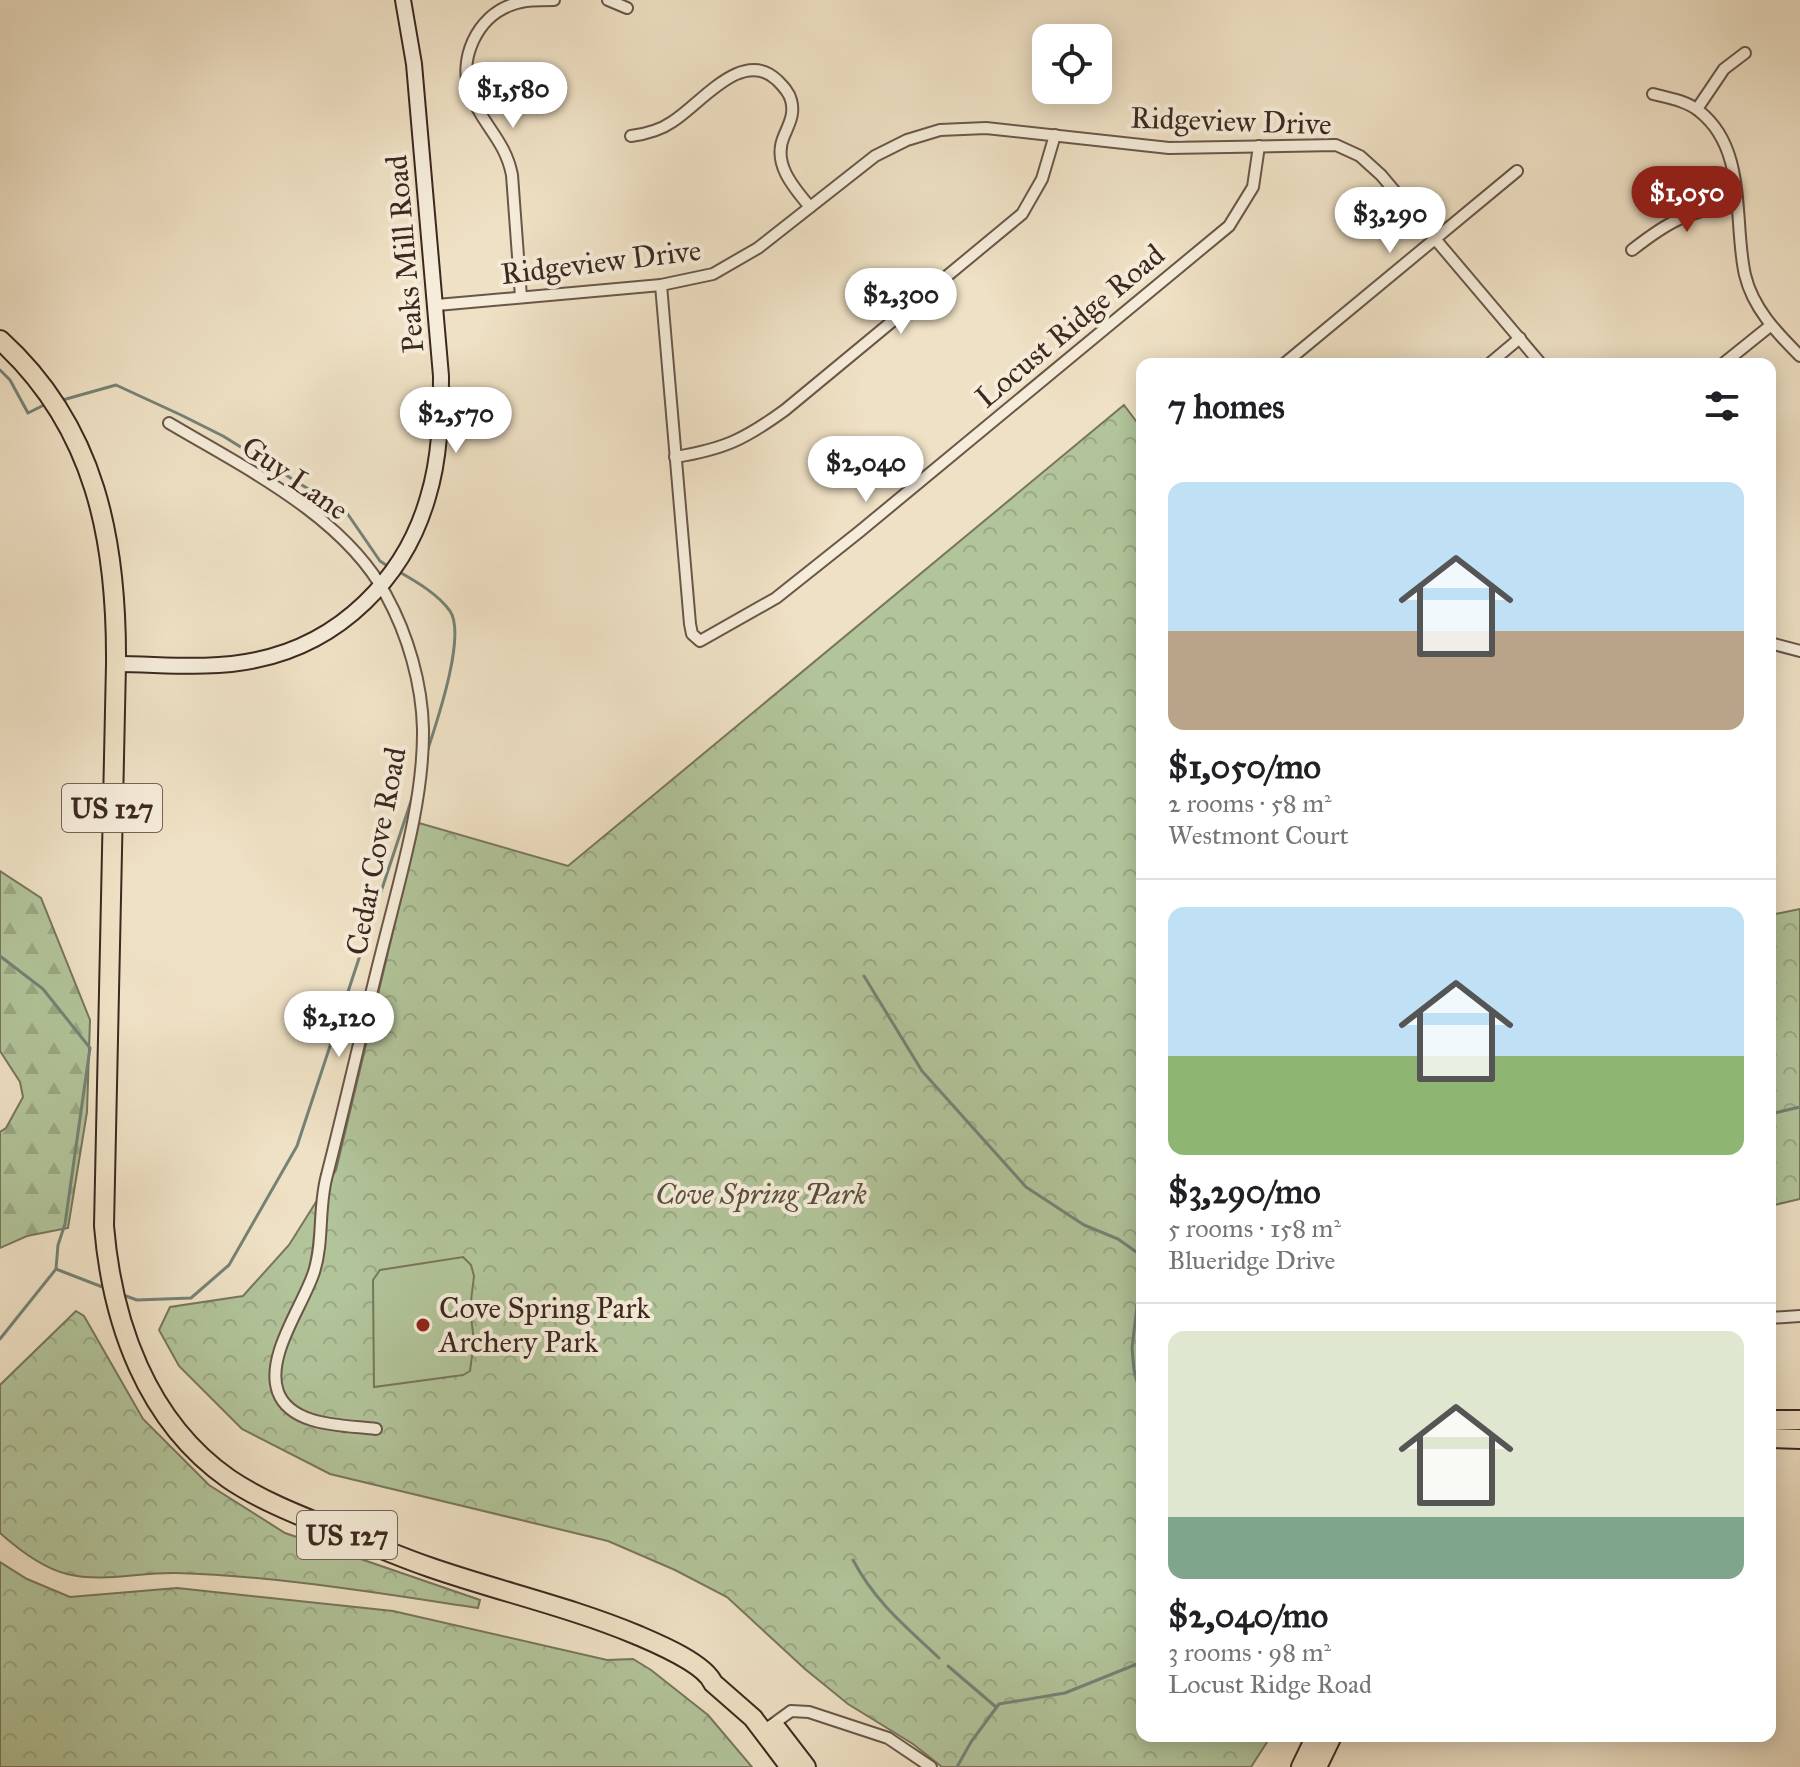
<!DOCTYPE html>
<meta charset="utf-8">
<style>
:root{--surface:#fff;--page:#f6f6f6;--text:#202124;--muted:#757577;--line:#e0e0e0;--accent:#8f2418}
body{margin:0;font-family:"IM FELL Great Primer",serif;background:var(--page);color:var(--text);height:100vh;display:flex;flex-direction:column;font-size:30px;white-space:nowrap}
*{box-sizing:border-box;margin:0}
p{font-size:26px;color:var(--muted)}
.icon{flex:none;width:44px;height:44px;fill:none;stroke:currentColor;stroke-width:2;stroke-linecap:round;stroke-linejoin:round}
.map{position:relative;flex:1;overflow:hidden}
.sheet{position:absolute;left:1136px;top:358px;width:640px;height:1384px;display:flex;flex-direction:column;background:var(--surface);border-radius:16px;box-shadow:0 4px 20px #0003}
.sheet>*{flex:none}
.controls{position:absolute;left:1032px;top:24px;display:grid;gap:16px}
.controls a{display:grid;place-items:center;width:80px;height:80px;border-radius:16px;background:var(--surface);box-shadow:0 4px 20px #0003;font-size:40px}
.price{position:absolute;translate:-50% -68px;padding:0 18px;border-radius:28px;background:#fff;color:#222;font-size:26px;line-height:52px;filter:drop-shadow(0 2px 4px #0008)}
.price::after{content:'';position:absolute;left:50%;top:48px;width:24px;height:18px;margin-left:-12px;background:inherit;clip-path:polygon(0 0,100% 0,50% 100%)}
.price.current{background:var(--accent);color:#fff}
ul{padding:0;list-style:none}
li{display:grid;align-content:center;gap:16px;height:424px;padding:0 32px}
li+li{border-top:2px solid var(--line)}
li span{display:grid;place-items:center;height:248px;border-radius:16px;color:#555}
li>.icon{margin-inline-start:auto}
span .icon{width:144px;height:144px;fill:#fffc;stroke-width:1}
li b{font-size:34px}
h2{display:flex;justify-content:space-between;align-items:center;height:96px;padding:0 32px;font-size:34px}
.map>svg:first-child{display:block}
.forest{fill:url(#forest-firs);stroke:#78765d;stroke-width:2}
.park{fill:url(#park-crowns);stroke:#78765d;stroke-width:2}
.garden{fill:#b2c49a;stroke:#78765d;stroke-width:2}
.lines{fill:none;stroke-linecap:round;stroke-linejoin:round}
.stream{stroke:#758276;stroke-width:3}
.street-casing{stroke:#6a5649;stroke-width:14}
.secondary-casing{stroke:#3d2820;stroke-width:18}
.highway-casing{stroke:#3d2820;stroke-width:22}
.street{stroke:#f5ecd9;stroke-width:10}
.secondary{stroke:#f5ecd9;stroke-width:14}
.highway{stroke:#efe1c5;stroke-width:18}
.poi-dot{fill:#8f2418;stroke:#f5ecd9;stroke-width:3}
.labels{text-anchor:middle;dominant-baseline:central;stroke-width:8;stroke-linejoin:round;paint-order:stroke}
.shield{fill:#f5ecd9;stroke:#746358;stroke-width:2}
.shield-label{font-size:28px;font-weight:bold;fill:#3d2820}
.street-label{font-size:30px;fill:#3d2820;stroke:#f5ecd9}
.park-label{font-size:30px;font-style:italic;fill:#5a4f3e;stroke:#f5ecd9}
.poi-label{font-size:30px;fill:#3d2820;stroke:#f5ecd9;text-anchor:start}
</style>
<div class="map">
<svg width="1800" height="1767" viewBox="0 0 1800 1767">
<defs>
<pattern id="forest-firs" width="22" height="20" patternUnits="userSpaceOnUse" patternTransform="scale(2)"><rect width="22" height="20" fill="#b2c49a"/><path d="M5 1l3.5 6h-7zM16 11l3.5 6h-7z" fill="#9aa884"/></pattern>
<pattern id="park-crowns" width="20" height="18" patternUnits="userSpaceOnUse" patternTransform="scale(2)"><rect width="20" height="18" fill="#b2c49a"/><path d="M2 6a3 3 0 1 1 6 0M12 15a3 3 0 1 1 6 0" fill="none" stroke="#9aa884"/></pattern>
</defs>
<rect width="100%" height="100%" fill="#efe1c5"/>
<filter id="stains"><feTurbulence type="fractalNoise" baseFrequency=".0025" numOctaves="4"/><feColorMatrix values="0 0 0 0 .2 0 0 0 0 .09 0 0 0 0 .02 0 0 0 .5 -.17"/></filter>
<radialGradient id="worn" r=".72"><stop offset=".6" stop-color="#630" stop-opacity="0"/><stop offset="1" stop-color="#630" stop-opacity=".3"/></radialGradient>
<path class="forest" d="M0 871 41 898 90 1020 87 1112 68 1228 27 1236 0 1248V1132L6 1128 23 1097 20 1082 0 1051Z"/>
<g class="park">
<path d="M1124 405 1142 429V1736H1271L1251 1767H942L913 1744 848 1704 805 1669 727 1597 675 1570 608 1541 330 1474 242 1429 179 1366 159 1330 170 1307 243 1296 289 1245 336 1170 419 823 568 866Z"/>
<path d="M1800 909V1199L1770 1206V915Z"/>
<path d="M76 1311 84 1316 143 1419 209 1485 285 1533 480 1600 478 1608C378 1593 277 1576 176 1573 139 1572 103 1583 67 1574 42 1568 19 1550 0 1533V1385Z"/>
<path d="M0 1562 27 1579 70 1597 177 1588 393 1611 607 1660 633 1659 651 1670 708 1715 752 1767H0Z"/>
</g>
<path class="garden" d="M463 1257 471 1265 474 1276 470 1309 474 1341 470 1371 463 1375 374 1387 373 1280 380 1270Z"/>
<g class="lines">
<g class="stream">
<path d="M0 370 10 380 28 413 44 405"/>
<path d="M59 401 116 385 181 415 223 436 347 513 380 561 389 567"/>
<path d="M396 570C415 581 437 593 450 611 467 636 435 727 426 755"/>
<path d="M0 956 43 989 90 1048 65 1224 58 1245 56 1269 0 1339"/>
<path d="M864 976 922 1071 1026 1187 1084 1225 1118 1239 1142 1256"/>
<path d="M1770 1114 1800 1107"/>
<path d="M1142 1265 1132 1348 1134 1370 1142 1399"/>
<path d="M56 1269 105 1288"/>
<path d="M123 1295 137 1300 191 1298 229 1265 297 1146 414 792"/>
<path d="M853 1560C876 1603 905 1626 939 1658"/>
<path d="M948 1666 996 1707"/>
<path d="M957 1767 971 1742 999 1704 1065 1693 1142 1662"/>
</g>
<defs>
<g id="street">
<path d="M608 0 627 8"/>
<path d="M1653 94C1669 98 1687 101 1699 111 1748 149 1733 222 1745 275 1753 308 1776 332 1800 356"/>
<path d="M1697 109 1724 69 1745 53"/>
<path d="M631 136C646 134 659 131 672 122 700 105 742 47 777 80 783 86 789 92 791 100 795 114 789 124 784 136 772 163 793 187 810 207"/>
<path d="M1632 250C1669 221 1689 210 1736 205"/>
<path d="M661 285 690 624 692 634 700 641 776 598 859 532 1229 226 1253 187 1259 146"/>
<path d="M521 297 512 175C505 139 481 124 470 92 458 59 477 17 511 5 524 0 539 0 554 0"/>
<path d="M437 305 661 285 713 274 758 248 875 156 907 140 940 130 986 128 1169 148 1336 145 1360 156 1381 175 1541 364"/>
<path d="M1724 363 1770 326"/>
<path d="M1284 364 1517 171"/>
<path d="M1489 364 1520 338"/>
<path d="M169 423C243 467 344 516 386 595 408 635 422 684 423 729 424 801 399 881 382 950 363 1025 346 1101 327 1175 318 1207 324 1240 314 1272 303 1306 265 1356 278 1392 291 1427 345 1425 376 1429"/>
<path d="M675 457C725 449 745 439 785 410L1022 214 1042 179 1055 135"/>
<path d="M1770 643 1800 651"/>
<path d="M1770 1318 1800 1316"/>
<path d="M769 1727 791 1711 809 1712 888 1738 931 1767"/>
</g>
<path id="secondary" d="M116 664C162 664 210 670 256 660 340 643 405 578 428 497 440 458 441 416 441 376L414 64 403 0"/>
<g id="highway">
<path d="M0 340C96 427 117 541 116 664L104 1226C112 1322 146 1421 229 1479 260 1500 298 1515 333 1529 365 1542 397 1556 429 1567 498 1591 570 1607 637 1635 658 1644 704 1663 713 1683L753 1718 790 1767"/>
<path d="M1770 1420H1800"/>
<path d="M1770 1438 1800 1439"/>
<path d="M776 1728 806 1767"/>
<path d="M1301 1767 1316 1736"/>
<path d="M1317 1767 1332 1736"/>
</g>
</defs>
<use href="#street" class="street-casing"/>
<use href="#secondary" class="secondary-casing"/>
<use href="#highway" class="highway-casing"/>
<use href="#street" class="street"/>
<use href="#secondary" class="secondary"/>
<use href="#highway" class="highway"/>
</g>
<circle class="poi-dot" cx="423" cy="1325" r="8"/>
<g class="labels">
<g class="shield">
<rect x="62" y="784" width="100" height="48" rx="6"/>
<rect x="297" y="1511" width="100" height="48" rx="6"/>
</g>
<g class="shield-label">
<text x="112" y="808">US 127</text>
<text x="347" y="1535">US 127</text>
</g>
<g class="street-label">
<text transform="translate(1231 121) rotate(2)">Ridgeview Drive</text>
<text transform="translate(405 254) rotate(-95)">Peaks Mill Road</text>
<text transform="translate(601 262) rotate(-7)">Ridgeview Drive</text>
<text transform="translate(1070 326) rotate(-40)">Locust Ridge Road</text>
<text transform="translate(295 478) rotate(35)">Guy Lane</text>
<text transform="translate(376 851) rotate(-79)">Cedar Cove Road</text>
</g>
<g class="park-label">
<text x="761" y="1194">Cove Spring Park</text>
</g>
<g class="poi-label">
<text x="439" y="1308">Cove Spring Park<tspan x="439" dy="34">Archery Park</tspan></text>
</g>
</g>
<rect width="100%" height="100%" filter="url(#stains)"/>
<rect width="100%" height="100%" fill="url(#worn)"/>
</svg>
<div class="controls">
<a><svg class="icon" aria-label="locate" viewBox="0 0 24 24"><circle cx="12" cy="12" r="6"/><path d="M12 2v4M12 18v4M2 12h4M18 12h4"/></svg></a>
</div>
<b class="price" style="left:513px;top:130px">$1,580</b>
<b class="price current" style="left:1687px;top:234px">$1,050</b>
<b class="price" style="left:1390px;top:255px">$3,290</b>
<b class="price" style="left:901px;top:336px">$2,300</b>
<b class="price" style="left:456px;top:455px">$2,570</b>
<b class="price" style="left:866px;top:504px">$2,040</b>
<b class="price" style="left:339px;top:1059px">$2,120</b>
<section class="sheet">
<h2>7 homes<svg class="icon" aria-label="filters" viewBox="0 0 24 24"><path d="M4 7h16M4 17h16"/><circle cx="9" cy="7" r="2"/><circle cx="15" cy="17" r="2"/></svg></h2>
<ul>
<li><span style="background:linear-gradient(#bfe0f5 60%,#b9a48a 0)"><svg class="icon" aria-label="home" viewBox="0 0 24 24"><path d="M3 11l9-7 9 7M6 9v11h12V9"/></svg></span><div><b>$1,050/mo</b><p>2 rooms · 58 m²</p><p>Westmont Court</p></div></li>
<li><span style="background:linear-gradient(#bfe0f5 60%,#8fb573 0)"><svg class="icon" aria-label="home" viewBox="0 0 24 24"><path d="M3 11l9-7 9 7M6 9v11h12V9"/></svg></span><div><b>$3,290/mo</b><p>5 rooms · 158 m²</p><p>Blueridge Drive</p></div></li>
<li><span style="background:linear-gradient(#dfe7d0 75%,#7fa58c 0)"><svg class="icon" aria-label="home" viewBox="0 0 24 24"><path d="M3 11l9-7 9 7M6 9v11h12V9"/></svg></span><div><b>$2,040/mo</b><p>3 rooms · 98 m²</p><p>Locust Ridge Road</p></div></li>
</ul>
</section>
</div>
